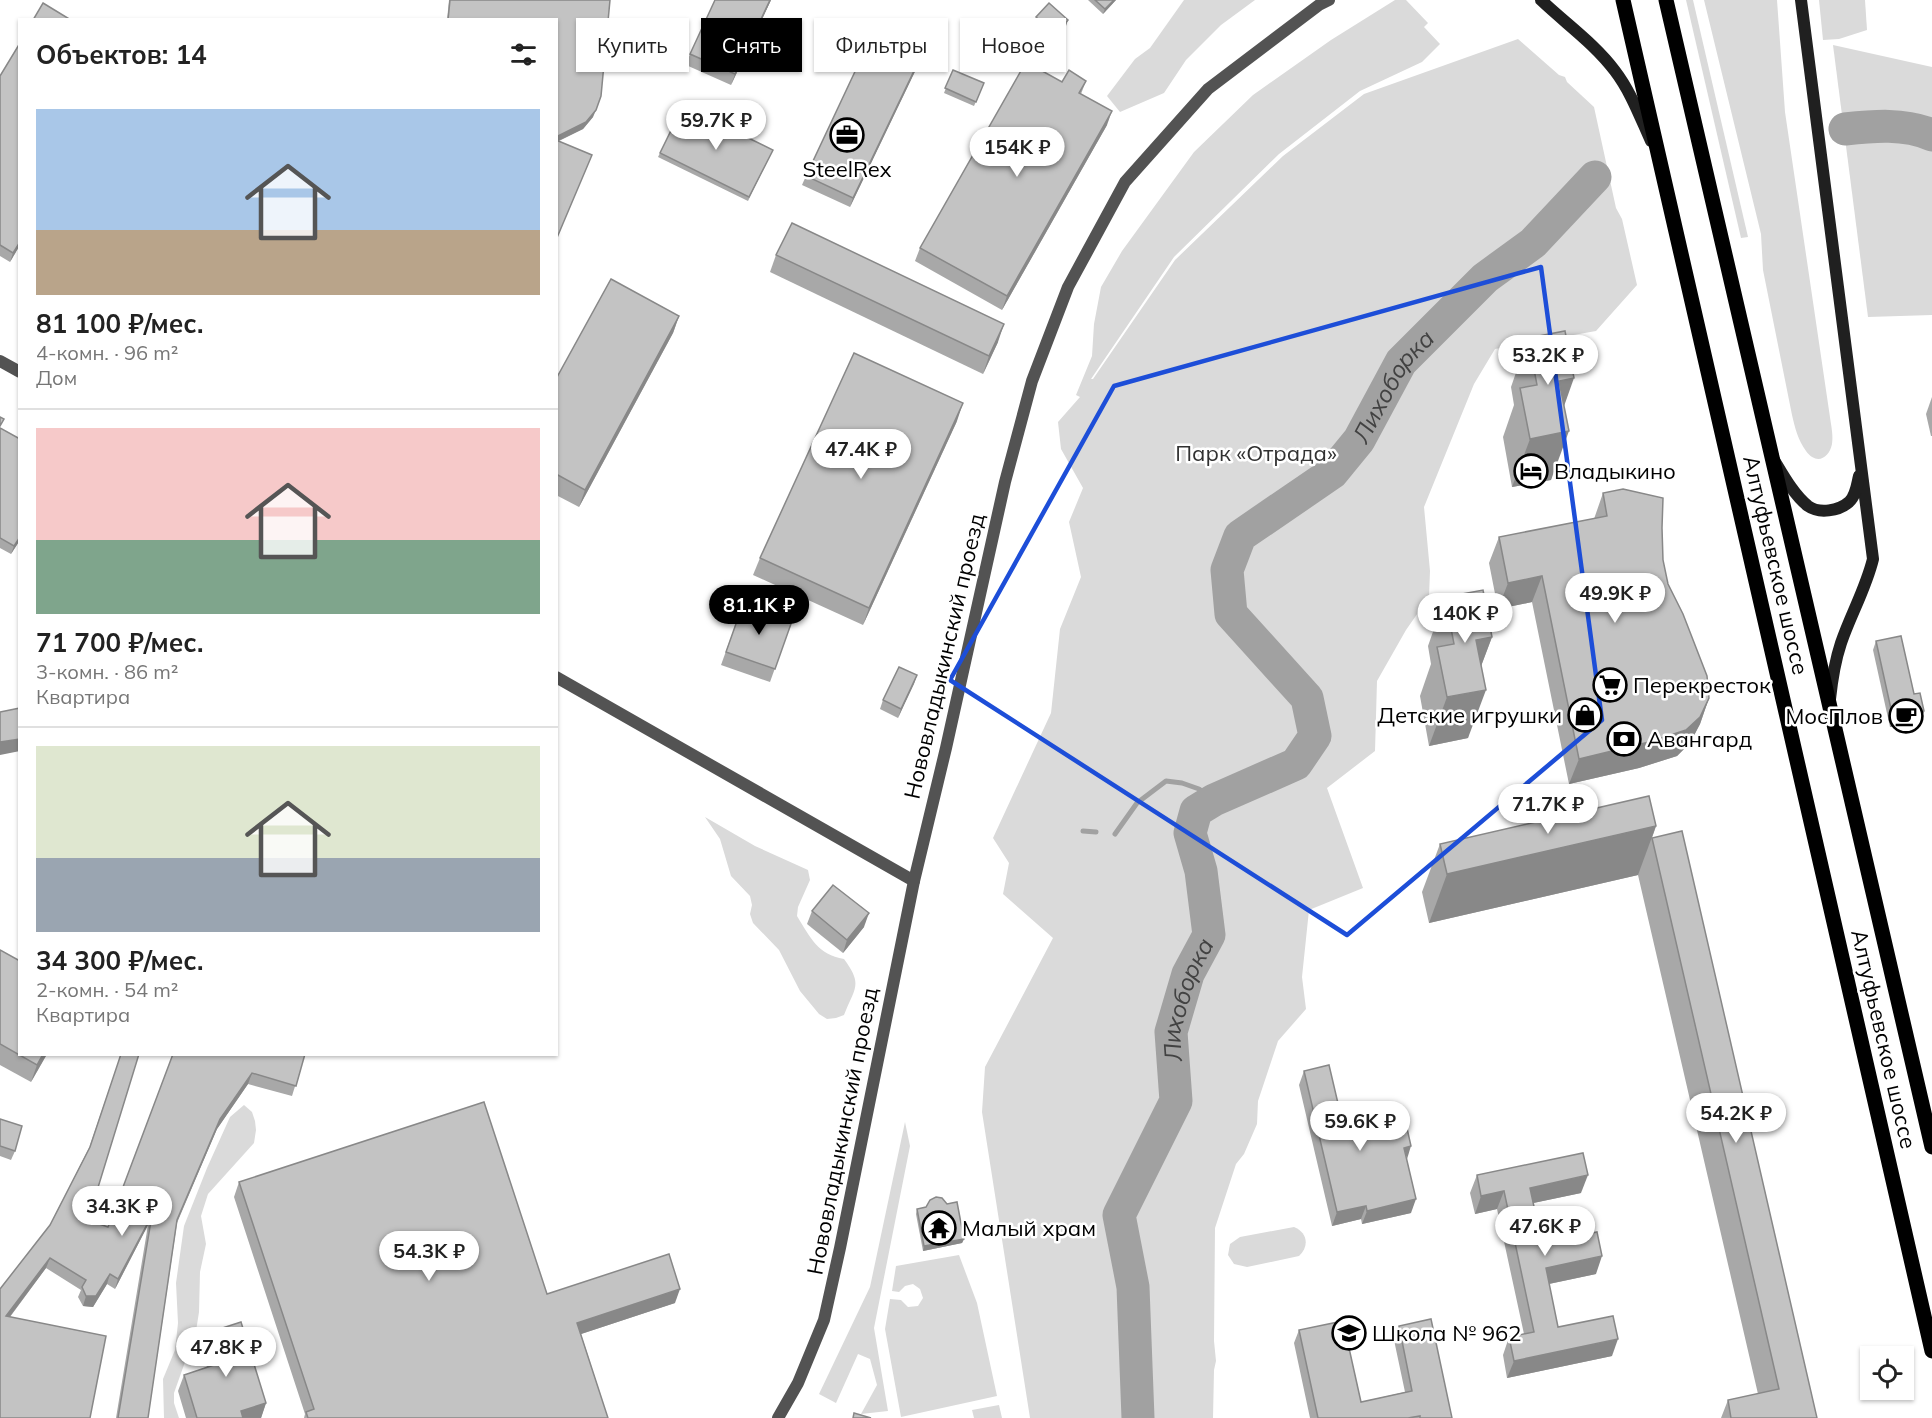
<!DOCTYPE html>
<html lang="ru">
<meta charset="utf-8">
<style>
:root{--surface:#fff;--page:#f2f2f2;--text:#222;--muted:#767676;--line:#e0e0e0;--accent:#000}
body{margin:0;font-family:Mulish,sans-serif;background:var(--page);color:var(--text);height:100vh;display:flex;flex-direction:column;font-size:22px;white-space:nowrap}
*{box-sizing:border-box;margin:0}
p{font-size:20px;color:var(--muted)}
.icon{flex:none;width:33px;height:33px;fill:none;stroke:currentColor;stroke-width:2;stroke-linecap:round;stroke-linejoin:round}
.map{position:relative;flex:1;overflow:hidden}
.drawer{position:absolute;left:18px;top:18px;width:540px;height:1038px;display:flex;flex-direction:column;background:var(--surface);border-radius:0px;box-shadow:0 2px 4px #0004}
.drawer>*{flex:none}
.hud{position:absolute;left:576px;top:18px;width:570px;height:54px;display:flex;gap:12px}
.controls{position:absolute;left:1860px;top:1346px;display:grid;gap:12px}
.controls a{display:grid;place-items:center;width:54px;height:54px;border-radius:0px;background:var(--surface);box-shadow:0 2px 4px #0004;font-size:30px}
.price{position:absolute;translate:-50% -51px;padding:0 14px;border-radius:21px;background:#fff;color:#222;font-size:20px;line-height:39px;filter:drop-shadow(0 2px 3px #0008)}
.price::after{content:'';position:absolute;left:50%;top:36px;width:18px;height:14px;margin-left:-9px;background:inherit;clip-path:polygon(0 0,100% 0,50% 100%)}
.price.selected{background:var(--accent);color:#fff}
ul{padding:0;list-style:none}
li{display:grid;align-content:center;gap:12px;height:318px;padding:0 18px}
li+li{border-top:2px solid var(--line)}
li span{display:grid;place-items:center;height:186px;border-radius:0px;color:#555}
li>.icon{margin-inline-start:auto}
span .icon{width:108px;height:108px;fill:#fffc;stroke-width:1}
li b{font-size:26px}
h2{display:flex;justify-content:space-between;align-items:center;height:72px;padding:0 18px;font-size:26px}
.pill{padding:0 21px;border-radius:0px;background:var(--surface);box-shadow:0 2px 4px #0004;font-size:21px;line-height:54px}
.pill.selected{background:var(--accent);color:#fff}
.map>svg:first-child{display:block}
.green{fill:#dadada}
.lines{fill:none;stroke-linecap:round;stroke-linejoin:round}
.stream{stroke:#a1a1a1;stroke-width:5}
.river{stroke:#a1a1a1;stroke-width:33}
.minor{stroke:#535353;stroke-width:12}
.secondary{stroke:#202020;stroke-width:12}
.primary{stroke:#000;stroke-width:15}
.wall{fill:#a8a8a8}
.shaded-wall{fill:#888}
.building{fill:#c3c3c3;stroke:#888;stroke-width:1.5}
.marked{fill:none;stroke:#1d4ed8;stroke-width:4.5;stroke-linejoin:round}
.labels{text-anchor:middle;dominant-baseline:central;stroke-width:5;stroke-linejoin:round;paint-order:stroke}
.poi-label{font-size:22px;fill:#000;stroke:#fff;text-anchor:start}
.park-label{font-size:22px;fill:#313131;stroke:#fff}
.street-label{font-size:22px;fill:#000;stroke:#fff}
.water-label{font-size:24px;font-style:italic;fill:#424242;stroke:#fff}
</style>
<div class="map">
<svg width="1932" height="1418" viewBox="0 0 1932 1418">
<rect width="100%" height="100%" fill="#fff"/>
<g class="green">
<path d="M1184 0H1255L1221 25 1186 60 1164 93 1120 112 1107 96 1135 59 1150 48Z"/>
<path d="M1395 0H1406L1428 23 1424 27 1440 44 1422 62 1360 91 1279 154 1174 257 1091 379H1093L1175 260 1283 156 1364 94 1518 39 1559 75 1565 77 1567 82 1594 107 1616 208 1622 219 1637 285 1596 331 1495 349 1474 384 1424 507 1430 571 1429 597 1406 630 1377 681 1375 751 1327 788 1363 888 1309 910 1302 977 1306 1009 1278 1041 1258 1101 1257 1124 1244 1154 1236 1164 1215 1228 1214 1341 1216 1361 1214 1370 1213 1418H1030L982 1112 985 1067 1053 938 1003 894 1009 863 993 838 1051 713 1060 629 1081 577 1069 522 1083 488 1061 449 1058 422 1080 397 1076 395 1092 356 1094 324 1101 287 1122 251 1194 152 1253 95 1331 40Z"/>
<path d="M1686 0H1693L1748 237 1741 238Z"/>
<path d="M1704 0H1777L1785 112 1831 424C1832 430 1833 437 1832 444 1829 459 1816 465 1806 451 1798 440 1795 428 1792 415L1763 270 1761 234Z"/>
<path d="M1819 0H1865L1867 30 1839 39 1823 40Z"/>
<path d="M1833 45 1932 67V315L1868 317Z"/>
<path d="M705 817 755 846 808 870 810 880 798 907 797 916C810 937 818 955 844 959 863 985 855 987 844 1015L836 1018 827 1019 819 1014 800 991 779 950 753 923 750 914 752 905 750 896 731 876 720 839Z"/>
<path d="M244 1105 252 1112 255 1121 256 1130 254 1143 208 1194 201 1216 206 1244 200 1272 199 1312 196 1331 174 1393V1403L179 1418H164L163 1379 175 1350 178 1323 176 1283 184 1226 207 1168 230 1117Z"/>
<path d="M905 1122 910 1146 874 1328 888 1411 861 1414 877 1385 870 1359 858 1354 836 1403 819 1394 870 1287Z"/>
<path d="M1294 1227C1307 1232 1310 1246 1299 1256L1247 1267 1234 1264 1228 1255 1230 1244 1240 1237Z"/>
<path d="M959 1255 977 1303 997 1396 901 1417 885 1329 890 1299 901 1300 908 1307 918 1306 923 1298 920 1289 913 1284 905 1286 899 1292 892 1291 896 1266Z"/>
<path d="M999 1405 1002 1418H974L972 1410Z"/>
</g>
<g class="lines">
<g class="stream">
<path d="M1083 831 1096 832"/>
<path d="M1115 834 1137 803 1166 781 1182 783 1199 789 1214 800"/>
</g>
<g class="river">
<path d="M1845 129C1873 126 1905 123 1932 135"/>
<path id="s1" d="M1138 1418 1133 1287 1119 1215 1176 1101 1171 1032 1188 974 1209 935 1201 871 1190 833 1196 811 1214 800 1296 764 1315 736 1307 698 1231 614 1227 570 1240 536 1332 473 1359 440 1401 362 1485 278 1533 243 1595 177"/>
</g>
<g class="minor">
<path d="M0 361 20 372"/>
<path d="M556 677 914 881"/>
<path d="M778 1418 798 1383 824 1320 840 1248 914 881 946 748 1005 482 1032 381 1068 287 1125 182 1208 89 1319 5 1329 0"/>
</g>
<g class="secondary">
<path d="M1541 0C1565 23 1595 44 1615 71 1631 92 1640 117 1651 141"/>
<path d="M1801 0 1873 559C1866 588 1851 614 1841 643 1835 661 1832 680 1830 699"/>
<path d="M1774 460C1783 475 1794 495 1808 506 1819 514 1839 511 1849 502 1856 496 1857 484 1859 476"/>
</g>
<g class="primary">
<path d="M1623 0 1932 1351"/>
<path d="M1666 0C1753 383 1843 765 1932 1147"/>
</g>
</g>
<g class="wall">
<path d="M449 0H610L593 117 583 129 559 141 556 20H447Z"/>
<path d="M771 0 731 85 686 65 690 54Z"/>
<path d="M1088 0H1116L1103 14Z"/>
<path d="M1036 17 1065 29 1052 43 1033 26Z"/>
<path d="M20 43V245L10 262 0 256V76Z"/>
<path d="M920 61 850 207 802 185 806 176Z"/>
<path d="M953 70 984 83 974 106 944 93Z"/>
<path d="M1086 81 1081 94 1107 125 1002 310 915 261 920 248 1062 82Z"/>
<path d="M773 150 748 201 658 157 660 153Z"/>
<path d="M776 255 998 342 983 374 770 272Z"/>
<path d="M679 316 673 333 579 507 556 495V379Z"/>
<path d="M1528 338 1564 406 1551 480 1512 487 1503 437 1514 405 1511 387Z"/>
<path d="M1932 397V436H1931L1926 414Z"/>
<path d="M0 417V428L20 439V540L11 554 0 548Z"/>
<path d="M957 421 863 625 753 575 760 558Z"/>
<path d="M1603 493 1662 528 1663 560 1668 584 1709 698 1700 724 1690 743 1677 756 1639 768 1569 784 1532 602 1498 609 1489 563 1499 537 1594 519Z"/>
<path d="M1445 597 1492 637 1481 666 1468 738 1429 746 1420 696 1431 664 1428 646Z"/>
<path d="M743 604 792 621 770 682 721 665Z"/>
<path d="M1876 641 1914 694 1924 711 1921 720 1890 727 1873 650Z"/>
<path d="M917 675 898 718 880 709 883 700Z"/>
<path d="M1656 826 1652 838 1817 1418H1721L1728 1400 1758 1394 1638 875 1429 923 1422 892 1440 844Z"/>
<path d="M812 911 864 927 843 953 807 924Z"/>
<path d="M0 950 47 1054 31 1082 0 1065Z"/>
<path d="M121 1054H139L88 1220 108 1227 173 1054H305L292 1096 248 1084 217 1129 177 1223 148 1418H116L148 1225 115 1289 107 1284 93 1307 83 1306 78 1297 81 1290 46 1268 10 1317 0 1418V1289L50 1225 89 1148Z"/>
<path d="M1304 1071 1344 1129 1406 1159 1411 1213 1362 1224 1361 1219 1332 1226 1299 1085Z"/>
<path d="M0 1119 15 1151 11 1160 0 1156Z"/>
<path d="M1477 1175 1581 1193 1533 1203 1542 1244 1596 1274 1549 1284 1558 1327 1612 1356 1507 1378 1503 1355 1509 1337 1524 1334 1497 1209 1475 1214 1470 1193Z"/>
<path d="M239 1182 547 1294 675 1303 581 1334 608 1418H304L305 1414 234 1197Z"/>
<path d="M917 1209 964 1239 962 1243 923 1251 916 1214Z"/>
<path d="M1399 1326 1452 1418H1310L1294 1343 1299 1330 1361 1402 1405 1392 1394 1340Z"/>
<path d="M207 1333 266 1403 261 1418H186L178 1391 184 1375 207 1367 201 1349Z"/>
</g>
<g class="shaded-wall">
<path d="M770 0H771L731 85 735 74Z"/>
<path d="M1114 0H1116L1103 14 1105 9Z"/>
<path d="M1068 20 1065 29 1052 43 1055 34Z"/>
<path d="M923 52 920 61 850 207 853 198Z"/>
<path d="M596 110 593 117 583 129 556 142V137Z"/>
<path d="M1112 111 1107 125 1002 310 1007 296Z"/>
<path d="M20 242V245L10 262 13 253Z"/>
<path d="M679 316 673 333 579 507 585 490Z"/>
<path d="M1004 324 998 342 983 374 989 356Z"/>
<path d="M1574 378 1557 426 1559 381Z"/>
<path d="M963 403 957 421 863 625 869 608Z"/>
<path d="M1569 431 1551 480 1512 487 1530 439Z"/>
<path d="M20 537V540L11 554 14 546Z"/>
<path d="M1542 576 1532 602 1498 609 1508 583Z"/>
<path d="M1492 637 1474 685 1476 640Z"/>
<path d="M917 675 914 684 898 718 901 709Z"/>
<path d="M1486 690 1468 738 1429 746 1447 697Z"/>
<path d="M1709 698 1700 724 1690 743 1677 756 1639 768 1569 784 1579 759Z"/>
<path d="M1924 711 1921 720 1890 727 1893 718Z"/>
<path d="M20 739V751L0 755V742Z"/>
<path d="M1656 826 1638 875 1429 923 1447 874Z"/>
<path d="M869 913 864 927 843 953 847 940Z"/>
<path d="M43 1054H47L31 1082 37 1065Z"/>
<path d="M252 1073 248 1084 217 1129 173 1231 220 1119Z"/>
<path d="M1411 1146 1407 1159 1404 1148Z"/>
<path d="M1588 1175 1581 1193 1524 1205 1530 1188Z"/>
<path d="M1504 1191 1497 1209 1475 1214 1481 1196Z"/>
<path d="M1416 1199 1411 1213 1362 1224 1367 1211Z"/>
<path d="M1366 1206 1361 1219 1332 1226 1337 1212Z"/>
<path d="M152 1215 148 1225 115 1289 118 1279Z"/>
<path d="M964 1239 962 1243 923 1251 924 1246Z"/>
<path d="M1602 1256 1596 1274 1539 1286 1546 1268Z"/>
<path d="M50 1258 46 1268 2 1327 6 1316Z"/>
<path d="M110 1274 107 1284 93 1307 83 1306 86 1296Z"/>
<path d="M680 1289 675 1303 572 1337 577 1323Z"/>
<path d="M1618 1339 1612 1356 1507 1378 1514 1361Z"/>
<path d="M266 1403 261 1418H239L241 1411Z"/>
</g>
<g class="building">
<path d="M450 0H610L601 96 596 110 586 122 556 137V20H448Z"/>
<path d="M715 0H770L735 74 690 54Z"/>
<path d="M1095 0H1114L1105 9Z"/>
<path d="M43 3 71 20H33Z"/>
<path d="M1049 3 1068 20 1055 34 1036 17Z"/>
<path d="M875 29 923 52 853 198 806 176Z"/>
<path d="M20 43V242L13 253 0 245V76Z"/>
<path d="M1026 62 1062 82 1069 70 1086 81 1079 93 1112 111 1007 296 920 248Z"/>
<path d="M953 70 984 83 976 102 945 88Z"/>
<path d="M683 106 773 150 749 197 660 153Z"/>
<path d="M556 140 592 155 556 240Z"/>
<path d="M792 223 1004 324 989 356 776 255Z"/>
<path d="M611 279 679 316 585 490 556 474V379Z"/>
<path d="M1565 331 1574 378 1559 381 1569 431 1530 439 1520 388 1537 385 1528 338Z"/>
<path d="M854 353 963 403 869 608 760 558Z"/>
<path d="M0 417 4 419 0 426Z"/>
<path d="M0 428 20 439V537L14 546 0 538Z"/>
<path d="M1623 489 1663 498 1662 528 1663 560 1668 584 1683 614 1707 676 1709 698 1700 717 1686 730 1649 742 1579 759 1542 576 1508 583 1499 537 1607 516 1603 493Z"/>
<path d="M1483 590 1492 637 1476 640 1486 690 1447 697 1437 647 1454 644 1445 597Z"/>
<path d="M743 604 792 621 775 669 726 652Z"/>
<path d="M1901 636 1914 694 1920 693 1924 711 1893 718 1876 641Z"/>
<path d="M899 667 917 675 901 709 883 700Z"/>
<path d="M20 708V739L0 742V712Z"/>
<path d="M1649 796 1656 826 1447 874 1440 844Z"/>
<path d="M1682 831 1817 1418H1731L1728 1400 1779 1389 1652 838Z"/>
<path d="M833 885 869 913 847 940 812 911Z"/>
<path d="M0 950 20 961V1054H43L37 1065 0 1044Z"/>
<path d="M121 1054H139L88 1220 108 1227 173 1054H305L296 1086 252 1073 220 1119 177 1220 148 1418H118L152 1215 118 1279 110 1274 96 1296H86L82 1287 86 1280 50 1258 6 1316 106 1336 90 1418H0V1289L50 1225 90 1147Z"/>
<path d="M1329 1065 1344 1129 1404 1115 1411 1146 1404 1148 1416 1199 1367 1211 1366 1206 1337 1212 1304 1071Z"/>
<path d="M484 1102 547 1294 669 1254 680 1289 577 1323 608 1418H308L306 1412 314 1409 239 1182Z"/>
<path d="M0 1119 22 1126 15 1151 0 1146Z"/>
<path d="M1583 1153 1588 1175 1530 1188 1542 1244 1597 1232 1602 1256 1546 1268 1558 1327 1613 1316 1618 1339 1514 1361 1509 1337 1534 1332 1504 1191 1481 1196 1477 1175Z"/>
<path d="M936 1197 942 1198 947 1204 957 1202 964 1239 924 1246 917 1209 926 1207 930 1200Z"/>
<path d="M1431 1319 1452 1418H1420V1416L1408 1418H1318L1299 1330 1343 1321 1361 1402 1412 1391 1399 1326Z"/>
<path d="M241 1322 266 1403 241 1411 243 1418H197L184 1375 217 1364 207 1333Z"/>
<path d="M854 1413 871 1418H853Z"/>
</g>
<path class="marked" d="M1541 267 1602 720 1347 935 950 680 1114 386Z"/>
<defs>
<symbol id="office-ring" viewBox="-11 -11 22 22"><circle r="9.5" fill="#fff" stroke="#000" stroke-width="1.5"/><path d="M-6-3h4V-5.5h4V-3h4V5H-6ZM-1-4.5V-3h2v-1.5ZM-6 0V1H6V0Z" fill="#000"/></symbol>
<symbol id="hotel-ring" viewBox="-11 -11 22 22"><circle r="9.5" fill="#fff" stroke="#000" stroke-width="1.5"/><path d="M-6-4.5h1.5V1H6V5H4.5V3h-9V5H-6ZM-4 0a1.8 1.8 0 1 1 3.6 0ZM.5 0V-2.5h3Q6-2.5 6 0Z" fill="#000"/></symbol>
<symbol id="supermarket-ring" viewBox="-11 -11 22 22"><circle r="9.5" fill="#fff" stroke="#000" stroke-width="1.5"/><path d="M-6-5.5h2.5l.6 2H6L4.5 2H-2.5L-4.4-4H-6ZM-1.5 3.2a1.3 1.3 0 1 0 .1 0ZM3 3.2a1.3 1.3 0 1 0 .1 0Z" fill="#000"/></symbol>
<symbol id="shop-ring" viewBox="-11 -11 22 22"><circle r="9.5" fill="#fff" stroke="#000" stroke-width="1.5"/><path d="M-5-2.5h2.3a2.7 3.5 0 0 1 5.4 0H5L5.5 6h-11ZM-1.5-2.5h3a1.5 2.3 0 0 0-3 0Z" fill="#000"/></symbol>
<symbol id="cafe-ring" viewBox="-11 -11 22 22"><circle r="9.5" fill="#fff" stroke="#000" stroke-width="1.5"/><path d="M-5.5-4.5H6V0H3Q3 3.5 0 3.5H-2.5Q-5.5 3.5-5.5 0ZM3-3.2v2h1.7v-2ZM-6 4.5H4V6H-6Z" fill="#000"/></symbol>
<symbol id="bank-ring" viewBox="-11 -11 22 22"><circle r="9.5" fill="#fff" stroke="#000" stroke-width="1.5"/><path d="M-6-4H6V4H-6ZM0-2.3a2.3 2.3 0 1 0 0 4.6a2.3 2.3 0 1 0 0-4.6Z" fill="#000"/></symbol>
<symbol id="temple-ring" viewBox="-11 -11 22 22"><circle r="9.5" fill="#fff" stroke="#000" stroke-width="1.5"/><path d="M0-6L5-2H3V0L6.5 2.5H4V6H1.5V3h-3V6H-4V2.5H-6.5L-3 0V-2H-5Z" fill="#000"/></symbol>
<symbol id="school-ring" viewBox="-11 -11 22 22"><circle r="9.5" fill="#fff" stroke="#000" stroke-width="1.5"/><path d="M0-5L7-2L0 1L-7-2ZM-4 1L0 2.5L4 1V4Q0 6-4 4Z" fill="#000"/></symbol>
</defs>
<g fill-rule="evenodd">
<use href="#office-ring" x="828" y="116" width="38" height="38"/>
<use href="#hotel-ring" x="1512" y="452" width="38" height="38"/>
<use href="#supermarket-ring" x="1591" y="666" width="38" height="38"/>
<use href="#shop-ring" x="1566" y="696" width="38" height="38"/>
<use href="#cafe-ring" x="1887" y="697" width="38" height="38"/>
<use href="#bank-ring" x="1605" y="720" width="38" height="38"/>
<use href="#temple-ring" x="920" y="1209" width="38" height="38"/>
<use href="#school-ring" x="1330" y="1314" width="38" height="38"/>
</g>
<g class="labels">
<g class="poi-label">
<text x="847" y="169" text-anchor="middle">SteelRex</text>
<text x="1554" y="471">Владыкино</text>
<text x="1633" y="685">Перекресток</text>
<text x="1562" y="715" text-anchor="end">Детские игрушки</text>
<text x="1883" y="716" text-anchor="end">МосПлов</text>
<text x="1647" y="739">Авангард</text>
<text x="962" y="1228">Малый храм</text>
<text x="1372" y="1333">Школа № 962</text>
</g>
<g class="park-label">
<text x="1256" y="453">Парк «Отрада»</text>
</g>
<g class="street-label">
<text transform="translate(1776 565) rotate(77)">Алтуфьевское шоссе</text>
<text transform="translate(944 656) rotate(-77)">Нововладыкинский проезд</text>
<text transform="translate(1884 1039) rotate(77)">Алтуфьевское шоссе</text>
<text transform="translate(842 1131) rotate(-79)">Нововладыкинский проезд</text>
</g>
<g class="water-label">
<text stroke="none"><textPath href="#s1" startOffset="1228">Лихоборка</textPath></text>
<text stroke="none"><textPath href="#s1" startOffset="436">Лихоборка</textPath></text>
</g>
</g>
</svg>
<div class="controls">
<a><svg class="icon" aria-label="locate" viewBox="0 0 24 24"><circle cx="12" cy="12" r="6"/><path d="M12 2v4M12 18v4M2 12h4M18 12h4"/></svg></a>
</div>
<b class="price" style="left:716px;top:151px">59.7K ₽</b>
<b class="price" style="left:1017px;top:178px">154K ₽</b>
<b class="price" style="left:1548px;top:386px">53.2K ₽</b>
<b class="price" style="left:861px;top:480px">47.4K ₽</b>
<b class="price" style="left:1615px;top:624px">49.9K ₽</b>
<b class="price selected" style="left:759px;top:636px">81.1K ₽</b>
<b class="price" style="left:1465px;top:644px">140K ₽</b>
<b class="price" style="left:1548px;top:835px">71.7K ₽</b>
<b class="price" style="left:1736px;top:1144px">54.2K ₽</b>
<b class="price" style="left:1360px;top:1152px">59.6K ₽</b>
<b class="price" style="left:122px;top:1237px">34.3K ₽</b>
<b class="price" style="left:1545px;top:1257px">47.6K ₽</b>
<b class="price" style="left:429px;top:1282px">54.3K ₽</b>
<b class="price" style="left:226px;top:1378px">47.8K ₽</b>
<div class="hud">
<a class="pill">Купить</a>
<a class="pill selected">Снять</a>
<a class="pill">Фильтры</a>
<a class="pill">Новое</a>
</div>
<section class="drawer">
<h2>Объектов: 14<svg class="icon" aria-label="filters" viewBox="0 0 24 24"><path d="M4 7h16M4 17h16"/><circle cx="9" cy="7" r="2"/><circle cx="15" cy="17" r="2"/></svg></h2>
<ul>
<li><span style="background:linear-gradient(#a9c7e8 65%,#b9a48a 0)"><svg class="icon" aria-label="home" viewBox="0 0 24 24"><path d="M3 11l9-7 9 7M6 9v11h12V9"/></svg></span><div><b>81 100 ₽/мес.</b><p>4-комн. · 96 m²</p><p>Дом</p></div></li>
<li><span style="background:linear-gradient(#f6c9c9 60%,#7fa58c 0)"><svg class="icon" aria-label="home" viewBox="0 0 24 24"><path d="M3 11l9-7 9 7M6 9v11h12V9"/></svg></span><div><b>71 700 ₽/мес.</b><p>3-комн. · 86 m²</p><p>Квартира</p></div></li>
<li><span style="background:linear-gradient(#dfe7d0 60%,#9aa5b1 0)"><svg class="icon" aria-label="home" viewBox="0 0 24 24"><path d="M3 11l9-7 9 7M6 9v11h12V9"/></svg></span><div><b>34 300 ₽/мес.</b><p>2-комн. · 54 m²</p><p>Квартира</p></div></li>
</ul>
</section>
</div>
